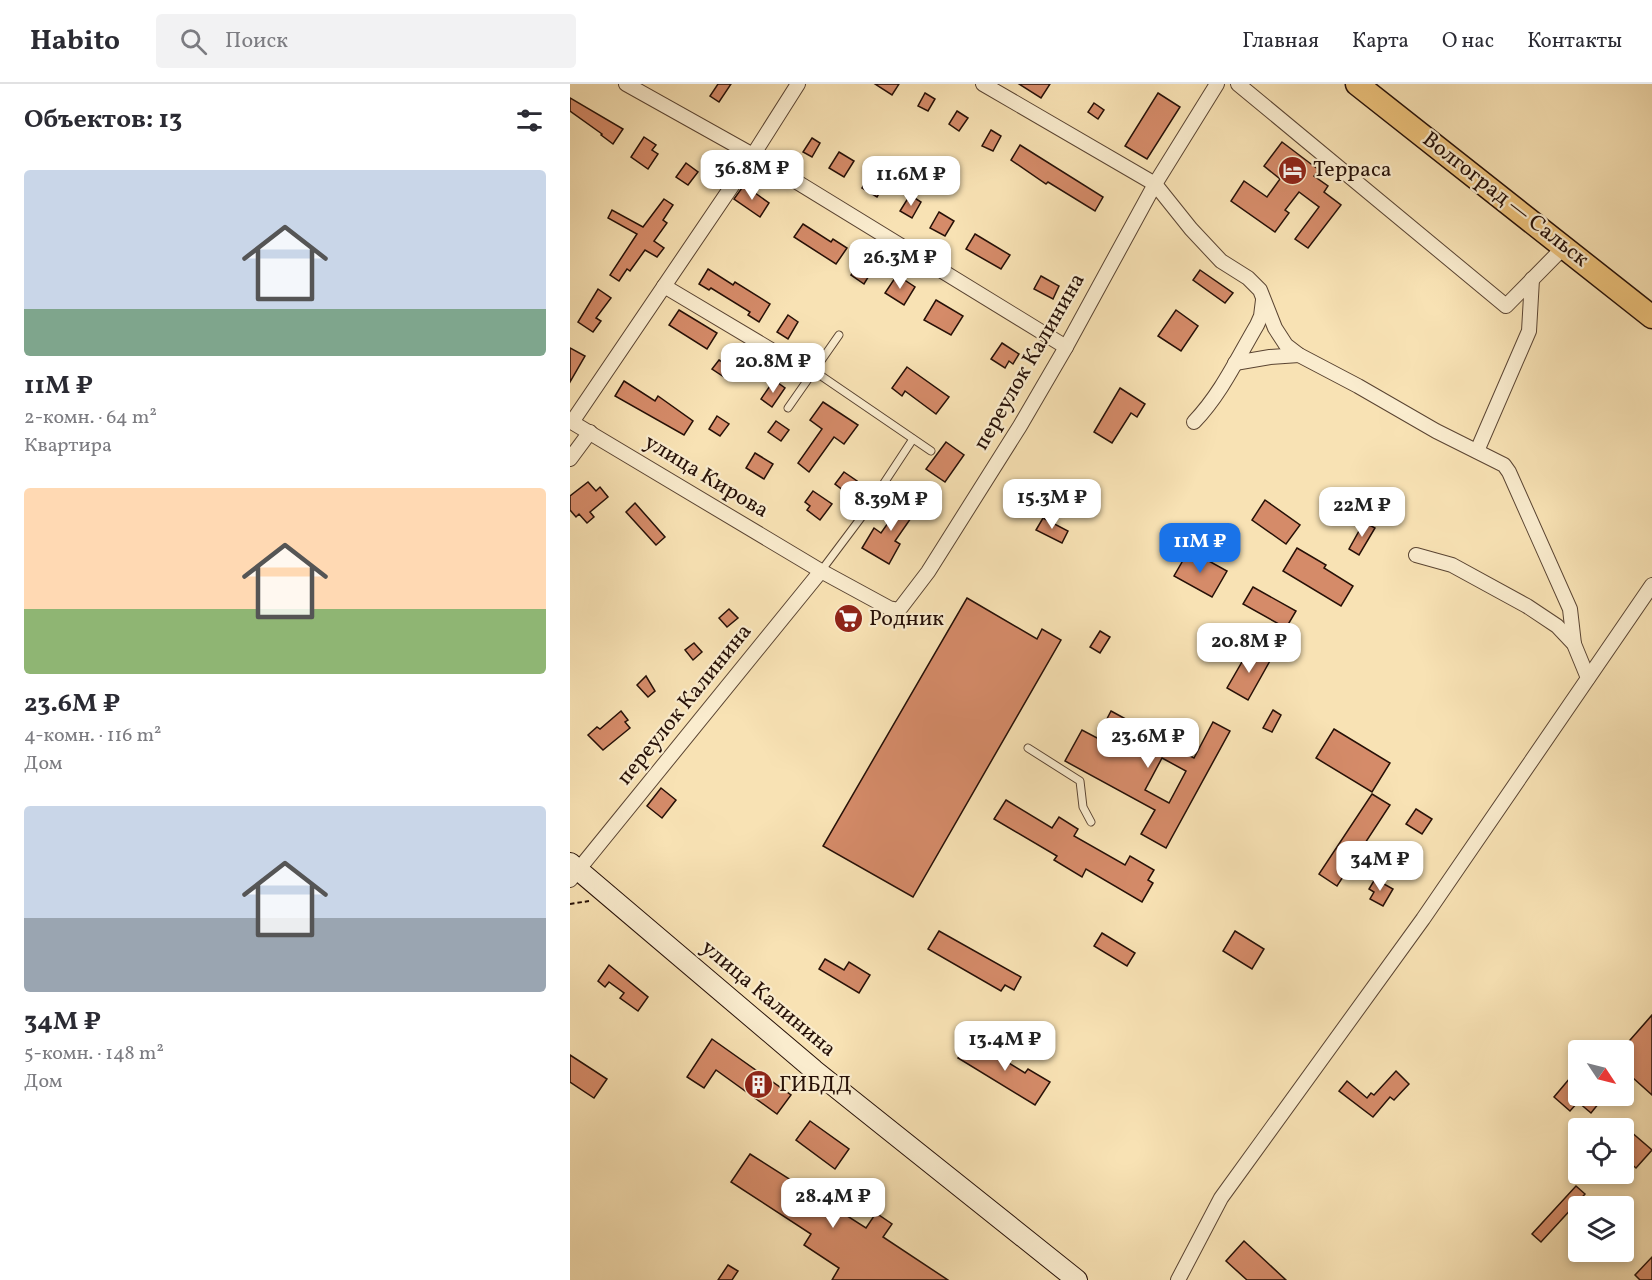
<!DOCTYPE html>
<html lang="ru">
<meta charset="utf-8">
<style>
:root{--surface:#fff;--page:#f2f2f3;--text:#2b2b33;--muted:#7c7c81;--line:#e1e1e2;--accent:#1a73e8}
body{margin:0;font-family:Vollkorn,serif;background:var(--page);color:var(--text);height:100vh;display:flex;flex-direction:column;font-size:22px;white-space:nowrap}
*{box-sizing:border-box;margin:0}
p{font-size:20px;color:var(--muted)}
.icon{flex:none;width:33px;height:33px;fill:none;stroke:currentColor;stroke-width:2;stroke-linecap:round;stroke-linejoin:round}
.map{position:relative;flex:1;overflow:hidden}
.details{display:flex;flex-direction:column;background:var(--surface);width:570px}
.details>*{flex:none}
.needle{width:39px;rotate:125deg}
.buttons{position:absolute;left:998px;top:956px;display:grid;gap:12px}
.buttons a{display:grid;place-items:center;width:66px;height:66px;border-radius:6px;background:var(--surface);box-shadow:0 3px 9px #0003;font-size:30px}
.price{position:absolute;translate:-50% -51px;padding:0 14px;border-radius:12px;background:#fff;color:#222;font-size:20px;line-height:39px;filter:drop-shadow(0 2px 3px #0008)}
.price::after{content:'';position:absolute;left:50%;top:36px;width:18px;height:14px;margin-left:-9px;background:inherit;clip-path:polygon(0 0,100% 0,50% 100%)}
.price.current{background:var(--accent);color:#fff}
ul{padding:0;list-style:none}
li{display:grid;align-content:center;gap:12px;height:318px;padding:0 24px}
li span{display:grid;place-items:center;height:186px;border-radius:6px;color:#555}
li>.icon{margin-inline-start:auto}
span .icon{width:108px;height:108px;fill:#fffc;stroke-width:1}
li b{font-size:26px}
h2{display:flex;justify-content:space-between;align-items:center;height:72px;padding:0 24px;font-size:26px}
header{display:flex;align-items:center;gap:36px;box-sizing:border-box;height:84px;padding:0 30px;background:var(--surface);border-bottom:2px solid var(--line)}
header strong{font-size:28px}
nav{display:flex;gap:33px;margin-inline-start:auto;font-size:21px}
.search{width:420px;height:54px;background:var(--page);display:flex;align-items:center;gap:15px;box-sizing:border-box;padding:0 21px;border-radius:6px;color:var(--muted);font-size:22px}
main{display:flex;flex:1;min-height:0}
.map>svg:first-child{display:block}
.building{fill:#d58b69;stroke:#261007;stroke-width:1.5;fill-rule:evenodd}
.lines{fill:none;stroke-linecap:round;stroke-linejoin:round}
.lane-casing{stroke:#5a4432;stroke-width:9}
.street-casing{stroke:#5a4432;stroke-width:16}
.secondary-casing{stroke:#261007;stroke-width:22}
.primary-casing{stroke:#261007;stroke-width:25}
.path{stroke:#261007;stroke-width:2;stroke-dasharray:4.5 3;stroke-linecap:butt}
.lane{stroke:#faecce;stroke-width:7}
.street{stroke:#faecce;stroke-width:14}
.secondary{stroke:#faecce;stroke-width:20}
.primary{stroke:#ecc17a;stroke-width:22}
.labels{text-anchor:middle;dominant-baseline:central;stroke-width:4.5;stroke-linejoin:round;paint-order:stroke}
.poi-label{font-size:22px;fill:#261007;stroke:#faecce;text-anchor:start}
.street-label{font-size:22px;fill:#261007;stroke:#faecce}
</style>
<header>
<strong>Habito</strong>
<div class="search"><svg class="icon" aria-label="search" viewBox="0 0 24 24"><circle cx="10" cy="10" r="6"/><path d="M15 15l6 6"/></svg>Поиск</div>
<nav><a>Главная</a><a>Карта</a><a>О нас</a><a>Контакты</a></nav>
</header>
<main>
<section class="details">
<h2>Объектов: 13<svg class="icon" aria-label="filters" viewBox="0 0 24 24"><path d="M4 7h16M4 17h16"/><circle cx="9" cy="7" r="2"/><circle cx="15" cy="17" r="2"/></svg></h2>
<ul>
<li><span style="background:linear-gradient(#c9d6e8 75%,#7fa58c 0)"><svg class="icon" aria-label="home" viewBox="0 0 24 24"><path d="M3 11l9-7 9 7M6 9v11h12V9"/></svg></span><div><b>11M ₽</b><p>2-комн. · 64 m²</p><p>Квартира</p></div></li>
<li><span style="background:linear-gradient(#ffd9b3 65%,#8fb573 0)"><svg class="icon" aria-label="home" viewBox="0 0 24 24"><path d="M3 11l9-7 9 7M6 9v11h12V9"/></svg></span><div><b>23.6M ₽</b><p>4-комн. · 116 m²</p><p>Дом</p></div></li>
<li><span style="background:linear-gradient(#c9d6e8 60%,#9aa5b1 0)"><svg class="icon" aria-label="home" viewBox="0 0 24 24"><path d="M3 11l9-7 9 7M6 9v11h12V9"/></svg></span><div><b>34M ₽</b><p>5-комн. · 148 m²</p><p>Дом</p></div></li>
</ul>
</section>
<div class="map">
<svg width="1082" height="1196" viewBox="0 0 1082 1196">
<rect width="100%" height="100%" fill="#f8e2b4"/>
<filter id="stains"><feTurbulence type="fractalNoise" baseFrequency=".00333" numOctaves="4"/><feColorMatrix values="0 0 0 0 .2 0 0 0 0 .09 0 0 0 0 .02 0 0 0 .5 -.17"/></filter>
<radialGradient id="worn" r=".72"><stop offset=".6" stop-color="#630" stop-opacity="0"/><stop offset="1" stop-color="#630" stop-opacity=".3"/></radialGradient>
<g class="building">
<path d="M148 0H161L149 18 140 12Z"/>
<path d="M305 0H329L322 11Z"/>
<path d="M449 0H480L471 14Z"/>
<path d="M355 9 365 15 358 27 348 22Z"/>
<path d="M588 9 610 23 577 75 555 62Z"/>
<path d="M0 14 53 45 43 60 31 51 32 50 0 27Z"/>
<path d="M524 19 534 26 528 35 518 28Z"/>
<path d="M387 27 398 34 389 47 379 40Z"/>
<path d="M421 46 431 52 423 67 412 62Z"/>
<path d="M74 53 86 61 82 66 88 70 78 85 61 73Z"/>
<path d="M242 54 250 59 242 73 233 68Z"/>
<path d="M712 58 749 86 744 92 758 102 754 108 771 121 738 164 725 155 749 123 729 108 715 126 719 129 705 148 661 117 674 97 697 113 710 95 694 82Z"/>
<path d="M450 61 533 113 525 127 478 98 476 100 441 76Z"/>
<path d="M269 68 284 77 274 93 259 84Z"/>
<path d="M315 76 328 83 321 94 319 93 307 113 292 104 304 84 309 86Z"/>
<path d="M116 79 128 88 118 101 106 93Z"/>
<path d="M174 101 199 119 190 133 164 115Z"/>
<path d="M340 111 351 118 342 134 330 127Z"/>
<path d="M94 115 103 121 93 136 97 139 84 157 94 164 87 173 75 166 60 187 57 185 49 197 40 191 67 150 38 134 42 126 73 143Z"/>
<path d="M369 128 384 137 375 152 360 144Z"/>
<path d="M233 140 261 158 263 155 277 164 266 180 224 153Z"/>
<path d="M405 150 440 171 431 185 396 165Z"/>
<path d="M292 174 305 182 294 200 281 191Z"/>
<path d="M138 185 163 201 165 198 200 220 189 238 178 231 180 228 141 204 139 206 129 200Z"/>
<path d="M630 186 663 209 655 219 623 196Z"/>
<path d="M327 191 345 203 334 221 315 209Z"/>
<path d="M471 192 489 202 483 215 464 205Z"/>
<path d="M28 205 41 214 26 234 31 237 23 248 8 238Z"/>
<path d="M366 216 393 232 381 251 354 236Z"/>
<path d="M109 226 147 249 137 265 99 241Z"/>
<path d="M606 226 628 242 611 267 588 252Z"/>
<path d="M218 231 228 238 218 255 207 248Z"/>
<path d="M432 259 449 270 443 280 439 277 435 284 421 275Z"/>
<path d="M0 264 15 272 0 298Z"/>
<path d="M188 272 200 280 190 294 179 287Z"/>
<path d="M149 276 160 283 154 293 142 285Z"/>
<path d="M337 283 379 313 366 330 335 307 332 312 322 304Z"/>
<path d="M204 296 215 304 202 323 191 315Z"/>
<path d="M54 297 85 317 88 312 123 337 114 351 45 312Z"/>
<path d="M550 304 575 320 567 333 561 329 542 359 524 348Z"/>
<path d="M253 318 288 341 274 360 264 353 239 388 228 379 252 345 240 336Z"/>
<path d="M147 332 159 340 150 352 139 345Z"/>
<path d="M206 337 219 346 211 357 198 348Z"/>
<path d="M376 358 394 371 375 398 356 385Z"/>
<path d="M185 369 203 380 194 395 176 384Z"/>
<path d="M274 388 287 397 278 410 265 400Z"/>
<path d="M18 398 26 407 30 403 38 413 20 428 24 433 17 439 9 430 6 433 0 426V412Z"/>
<path d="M487 400 510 413 503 425 480 412Z"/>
<path d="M243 407 262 420 250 436 237 426 240 422 235 418Z"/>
<path d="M337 412 350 421 325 457 330 460 319 480 292 464 304 444 311 449Z"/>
<path d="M695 416 730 441 716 460 682 436Z"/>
<path d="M65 419 95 453 86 461 56 428Z"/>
<path d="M473 434 498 447 492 459 466 446Z"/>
<path d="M794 438 805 444 789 471 779 465Z"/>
<path d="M727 464 756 481 754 484 783 502 771 522 713 487Z"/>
<path d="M619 466 657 487 642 513 604 492Z"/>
<path d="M683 503 726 527 716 544 673 520Z"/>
<path d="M397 514 467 555 472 545 491 556 343 813 253 762Z"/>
<path d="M278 522 289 529 280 545 269 539Z"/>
<path d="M159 525 168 534 157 543 149 534Z"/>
<path d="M530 547 540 553 530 569 520 563Z"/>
<path d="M124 559 132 568 123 576 115 566Z"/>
<path d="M680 564 701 575 678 616 657 604Z"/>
<path d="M76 592 85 607 78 613 67 601Z"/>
<path d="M703 626 711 631 702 648 693 644Z"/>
<path d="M51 627 58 636 55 638 60 644 33 666 18 651 27 643 30 645Z"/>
<path d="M541 627 572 644 575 639 607 655 603 663 624 674 643 638 660 647 596 764 571 750 585 726 495 677 512 646 527 654ZM592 674 616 687 599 719 575 706Z"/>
<path d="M764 645 820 679 802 708 746 674Z"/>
<path d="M91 704 106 716 92 734 77 722Z"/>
<path d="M802 710 820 721 767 802 749 790Z"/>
<path d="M436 716 482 744 489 733 508 745 504 752 555 781 560 772 584 786 578 796 583 799 572 818 516 785 512 793 484 776 487 772 424 735Z"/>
<path d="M846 725 862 735 852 750 836 740Z"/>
<path d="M805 795 823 805 813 822 800 815 804 808 799 805Z"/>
<path d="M369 847 451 893 444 906 435 901 431 907 358 865Z"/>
<path d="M665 847 694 865 682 885 653 867Z"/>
<path d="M532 849 565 869 557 882 524 862Z"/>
<path d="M255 875 274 886 279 878 300 891 289 909 249 885Z"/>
<path d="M39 881 78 913 68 927 50 914 54 909 39 898 35 903 28 897Z"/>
<path d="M1082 931V1011L1053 985V964Z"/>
<path d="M142 955 221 1011 207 1030 146 986 134 1004 117 993Z"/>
<path d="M400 955 455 989 458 985 480 998 465 1021 388 974Z"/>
<path d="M0 971 37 995 24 1014 0 998Z"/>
<path d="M826 987 839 1000 824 1016 820 1013 803 1033 769 1007 777 997 797 1014 801 1009 804 1011Z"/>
<path d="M1000 994 1008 1001V1011H1020L1029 1019 1021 1029 1008 1018 1000 1027 984 1013Z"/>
<path d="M240 1037 279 1065 265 1085 226 1056Z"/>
<path d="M1053 1041 1082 1066 1066 1084 1053 1073Z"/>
<path d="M180 1070 296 1144 306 1129 322 1140 313 1153 378 1196H262L269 1184 234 1161 241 1150 161 1098Z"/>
<path d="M1006 1102 1015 1110 971 1158 962 1150Z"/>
<path d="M674 1157 716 1196H677L656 1177Z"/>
<path d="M1082 1173V1196H1070L1065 1191Z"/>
<path d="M158 1181 168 1187 162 1196H148Z"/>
</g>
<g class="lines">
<defs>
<g id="lane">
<path d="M244 287 361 367"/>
<path d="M218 324 269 251"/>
<path d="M251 487 293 431 343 355"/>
<path d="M458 664 510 697 513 723 521 738"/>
</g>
<g id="street">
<path d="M56 0 183 71 496 263"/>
<path d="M413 0 585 100 621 145 651 177 678 194 690 206 705 244 716 261 729 271 788 302 866 347 934 381 939 388 1000 525 1004 560"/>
<path d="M668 0 936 222 994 163"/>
<path d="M94 202 213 273"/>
<path d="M665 279 700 273 729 271"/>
<path d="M0 337 251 487"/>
<path d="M2 338 183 71 228 0"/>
<path d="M624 338C651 310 667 275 687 241L691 232 693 216"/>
<path d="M907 367 959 247 962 195"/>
<path d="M0 375 20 348"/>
<path d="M846 471 882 481 957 522 987 542 1004 560 1018 594"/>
<path d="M0 796 251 487 319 524 329 526 358 488 450 342 496 263 585 100 647 0"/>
<path d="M608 1196 651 1114 853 835 1082 501"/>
</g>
<path id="secondary" d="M0 779 244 986 507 1196"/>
<path id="primary" d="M787 0 1082 233"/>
</defs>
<use href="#lane" class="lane-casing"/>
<use href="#street" class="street-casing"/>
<use href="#secondary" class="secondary-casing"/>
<use href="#primary" class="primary-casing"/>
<path class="path" d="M0 820 19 817"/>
<use href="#lane" class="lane"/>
<use href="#street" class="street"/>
<use href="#secondary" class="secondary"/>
<use href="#primary" class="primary"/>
</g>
<defs>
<symbol id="hotel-disc" viewBox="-11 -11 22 22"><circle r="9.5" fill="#8f2418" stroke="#faecce"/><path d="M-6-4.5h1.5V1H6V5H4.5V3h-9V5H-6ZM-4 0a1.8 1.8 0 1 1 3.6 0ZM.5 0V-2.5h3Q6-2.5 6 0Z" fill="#fff"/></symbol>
<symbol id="supermarket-disc" viewBox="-11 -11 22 22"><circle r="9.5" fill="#8f2418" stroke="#faecce"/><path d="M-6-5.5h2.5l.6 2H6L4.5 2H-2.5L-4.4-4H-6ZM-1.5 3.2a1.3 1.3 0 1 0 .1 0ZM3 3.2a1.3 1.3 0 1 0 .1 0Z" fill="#fff"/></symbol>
<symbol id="building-disc" viewBox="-11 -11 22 22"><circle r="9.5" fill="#8f2418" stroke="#faecce"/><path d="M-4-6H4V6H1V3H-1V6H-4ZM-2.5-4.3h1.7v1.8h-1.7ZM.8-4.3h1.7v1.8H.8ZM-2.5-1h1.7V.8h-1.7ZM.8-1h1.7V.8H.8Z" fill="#fff"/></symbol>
</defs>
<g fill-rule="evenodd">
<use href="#hotel-disc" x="706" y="70" width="33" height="33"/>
<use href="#supermarket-disc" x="262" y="518" width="33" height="33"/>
<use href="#building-disc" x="172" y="984" width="33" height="33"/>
</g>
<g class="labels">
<g class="poi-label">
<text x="743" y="86">Терраса</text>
<text x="299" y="535">Родник</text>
<text x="209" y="1001">ГИБДД</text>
</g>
<g class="street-label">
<text transform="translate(935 116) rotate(38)">Волгоград — Сальск</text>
<text transform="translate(460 278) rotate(-60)">переулок Калинина</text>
<text transform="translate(136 393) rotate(31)">улица Кирова</text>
<text transform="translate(115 621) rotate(-51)">переулок Калинина</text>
<text transform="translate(198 915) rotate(40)">улица Калинина</text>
</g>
</g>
<rect width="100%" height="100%" filter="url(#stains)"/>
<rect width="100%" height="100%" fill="url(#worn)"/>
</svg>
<div class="buttons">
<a><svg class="needle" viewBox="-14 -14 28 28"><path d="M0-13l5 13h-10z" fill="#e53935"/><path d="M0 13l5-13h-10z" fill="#7c7c81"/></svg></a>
<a><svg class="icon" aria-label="locate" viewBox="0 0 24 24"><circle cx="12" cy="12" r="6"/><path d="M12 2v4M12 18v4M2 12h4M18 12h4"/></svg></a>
<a><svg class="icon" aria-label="layers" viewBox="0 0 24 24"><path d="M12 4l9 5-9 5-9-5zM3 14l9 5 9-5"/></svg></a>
</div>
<b class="price" style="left:182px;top:117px">36.8M ₽</b>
<b class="price" style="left:341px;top:123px">11.6M ₽</b>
<b class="price" style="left:330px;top:206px">26.3M ₽</b>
<b class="price" style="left:203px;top:310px">20.8M ₽</b>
<b class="price" style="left:482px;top:446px">15.3M ₽</b>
<b class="price" style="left:321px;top:448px">8.39M ₽</b>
<b class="price" style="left:792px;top:454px">22M ₽</b>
<b class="price current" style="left:630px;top:490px">11M ₽</b>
<b class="price" style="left:679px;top:590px">20.8M ₽</b>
<b class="price" style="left:578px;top:685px">23.6M ₽</b>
<b class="price" style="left:810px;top:808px">34M ₽</b>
<b class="price" style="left:435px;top:988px">13.4M ₽</b>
<b class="price" style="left:263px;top:1145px">28.4M ₽</b>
</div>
</main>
